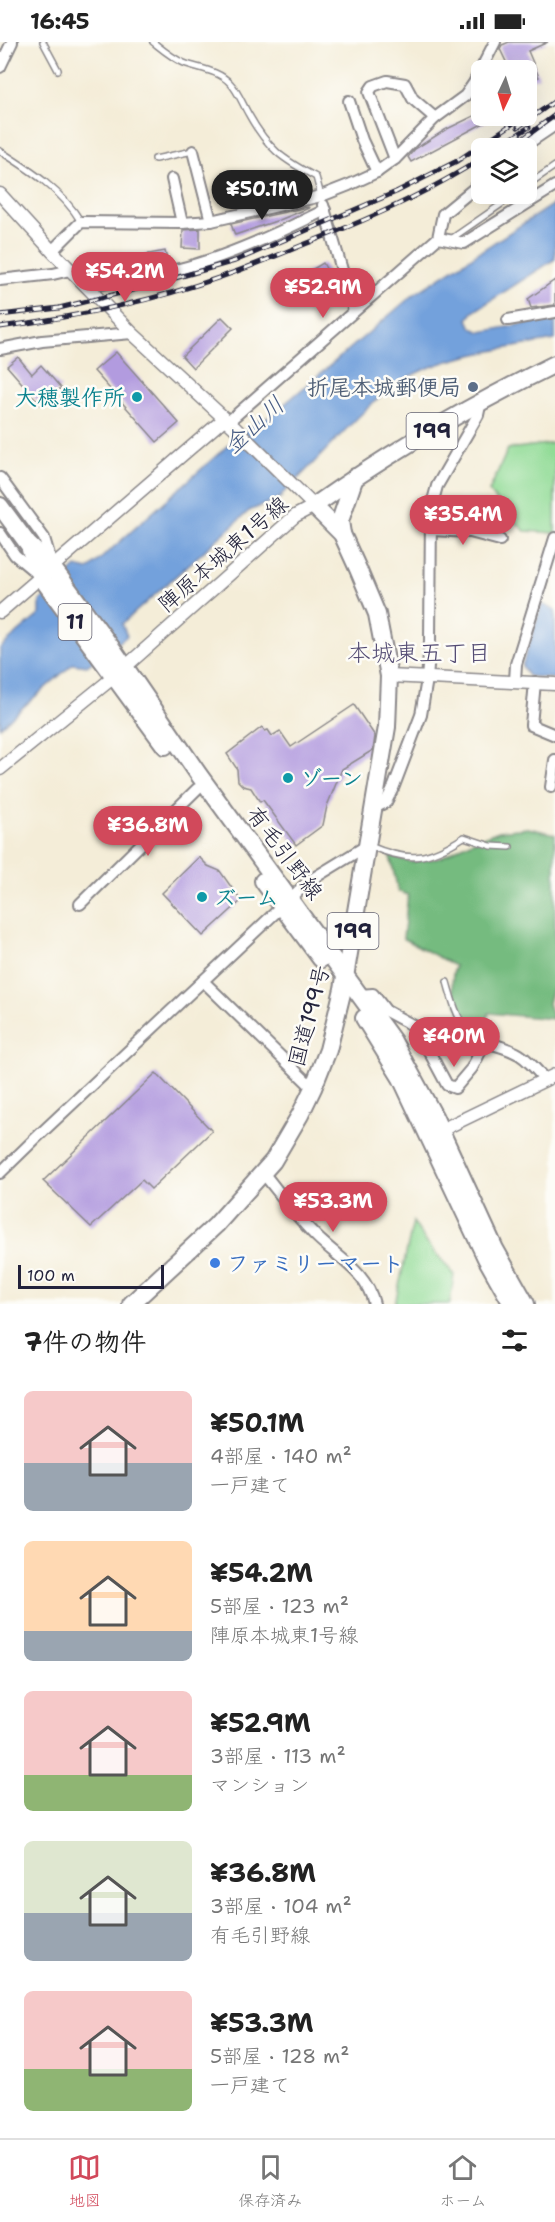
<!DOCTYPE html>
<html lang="ja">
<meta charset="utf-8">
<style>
:root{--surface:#fff;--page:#f6f6f6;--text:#222;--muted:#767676;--line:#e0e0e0;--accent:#d1495b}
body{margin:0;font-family:"Shantell Sans","Klee One",sans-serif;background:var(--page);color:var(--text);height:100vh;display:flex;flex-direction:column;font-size:22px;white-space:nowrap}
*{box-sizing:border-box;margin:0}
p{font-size:20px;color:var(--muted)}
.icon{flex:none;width:33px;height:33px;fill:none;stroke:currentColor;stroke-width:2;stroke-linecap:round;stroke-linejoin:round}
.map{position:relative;height:1262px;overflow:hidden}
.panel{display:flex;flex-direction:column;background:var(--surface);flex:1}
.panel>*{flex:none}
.needle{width:39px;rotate:184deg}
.buttons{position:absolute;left:471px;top:18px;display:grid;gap:12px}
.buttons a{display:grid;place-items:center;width:66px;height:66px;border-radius:9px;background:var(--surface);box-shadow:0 6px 24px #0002;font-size:30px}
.scale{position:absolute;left:18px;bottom:15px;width:146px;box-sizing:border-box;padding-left:6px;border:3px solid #22223b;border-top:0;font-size:16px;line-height:21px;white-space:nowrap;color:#22223b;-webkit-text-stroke:4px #fdfcf7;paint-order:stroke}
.price{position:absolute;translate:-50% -51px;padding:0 14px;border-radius:21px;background:var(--accent);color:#fff;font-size:20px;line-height:39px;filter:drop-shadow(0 2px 3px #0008)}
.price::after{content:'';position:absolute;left:50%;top:36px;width:18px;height:14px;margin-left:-9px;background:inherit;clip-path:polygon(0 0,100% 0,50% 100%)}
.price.selected{background:#222;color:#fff}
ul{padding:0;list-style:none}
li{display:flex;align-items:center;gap:18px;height:150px;padding:0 24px}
li span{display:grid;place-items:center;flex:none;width:168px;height:120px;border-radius:9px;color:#555}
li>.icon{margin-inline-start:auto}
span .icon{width:72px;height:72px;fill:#fffc;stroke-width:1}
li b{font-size:26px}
h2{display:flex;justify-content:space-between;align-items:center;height:72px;padding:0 24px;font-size:26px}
.status{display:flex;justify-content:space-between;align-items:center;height:42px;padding:0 30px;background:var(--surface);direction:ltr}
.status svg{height:16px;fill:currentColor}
.menu{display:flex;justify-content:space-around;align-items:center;height:84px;border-top:2px solid var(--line);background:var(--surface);font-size:16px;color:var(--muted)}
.menu a{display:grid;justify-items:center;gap:3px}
.menu .selected{color:var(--accent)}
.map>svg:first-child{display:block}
.green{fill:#91db96;stroke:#5a7e68;stroke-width:1.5}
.forest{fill:#74bb7f;stroke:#4b6e5d;stroke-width:1.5}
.water{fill:#73a1dc;stroke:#4a628c;stroke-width:1.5}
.building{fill:#b29bdf}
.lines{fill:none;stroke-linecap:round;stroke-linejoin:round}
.service-casing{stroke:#8b888a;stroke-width:8}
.minor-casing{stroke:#8b888a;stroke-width:14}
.tertiary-casing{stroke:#8b888a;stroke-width:15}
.primary-casing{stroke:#8b888a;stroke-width:20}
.trunk-casing{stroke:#8b888a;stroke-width:20}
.service{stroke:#fff;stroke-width:5}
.minor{stroke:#fff;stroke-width:10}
.tertiary{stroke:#fff;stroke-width:12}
.primary{stroke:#fff;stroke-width:16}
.trunk{stroke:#fff;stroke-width:16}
.rail-casing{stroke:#22223b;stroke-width:5}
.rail{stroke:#fdfcf7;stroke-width:3;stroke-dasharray:9;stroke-linecap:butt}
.service-dot{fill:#5c6f8a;stroke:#fdfcf7;stroke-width:2}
.culture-dot{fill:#0f9aa8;stroke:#fdfcf7;stroke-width:2}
.shop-dot{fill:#3f7fe0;stroke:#fdfcf7;stroke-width:2}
.labels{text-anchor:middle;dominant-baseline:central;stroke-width:5;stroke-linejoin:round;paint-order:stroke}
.shield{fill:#fdfcf7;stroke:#646373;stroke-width:1.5}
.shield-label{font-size:21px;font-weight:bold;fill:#22223b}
.service-label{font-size:22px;font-weight:bold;fill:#4e5e75;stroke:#fdfcf7;text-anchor:end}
.culture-label{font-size:22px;font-weight:bold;fill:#0d838f;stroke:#fdfcf7;text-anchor:start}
.street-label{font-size:22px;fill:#22223b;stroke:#fdfcf7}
.shop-label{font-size:22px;font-weight:bold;fill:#366cbe;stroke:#fdfcf7;text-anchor:start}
.water-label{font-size:24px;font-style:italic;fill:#465b83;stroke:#fdfcf7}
.neighbourhood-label{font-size:24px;fill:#544c74;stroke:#fdfcf7}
</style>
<div class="status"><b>16:45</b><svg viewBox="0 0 49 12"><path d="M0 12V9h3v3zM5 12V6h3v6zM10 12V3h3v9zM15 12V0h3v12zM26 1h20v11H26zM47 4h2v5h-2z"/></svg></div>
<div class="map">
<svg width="555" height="1262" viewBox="0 0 555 1262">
<rect width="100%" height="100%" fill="#fdfcf7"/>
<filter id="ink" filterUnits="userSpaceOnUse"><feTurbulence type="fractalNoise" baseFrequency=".0167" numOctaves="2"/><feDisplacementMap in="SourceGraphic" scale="12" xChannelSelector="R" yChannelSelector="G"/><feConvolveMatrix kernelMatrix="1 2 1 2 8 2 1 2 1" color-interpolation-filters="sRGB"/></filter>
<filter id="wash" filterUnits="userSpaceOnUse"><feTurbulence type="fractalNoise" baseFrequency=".008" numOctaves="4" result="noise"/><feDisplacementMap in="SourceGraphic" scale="24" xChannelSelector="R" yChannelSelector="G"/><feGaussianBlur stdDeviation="1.35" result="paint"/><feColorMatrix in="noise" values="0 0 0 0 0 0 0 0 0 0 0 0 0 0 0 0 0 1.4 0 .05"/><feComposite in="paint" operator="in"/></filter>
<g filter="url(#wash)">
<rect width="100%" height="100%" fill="#f4edd8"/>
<g class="green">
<path d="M555 401V491L525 489 507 472 489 449 508 407Z"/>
<path d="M413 1180 427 1201 454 1232 450 1262H395Z"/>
</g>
<path class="forest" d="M528 786 555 792V937L548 961 553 977 489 971 483 994C461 980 446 950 455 924L403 896 408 853 398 849 390 814 411 820 440 816 470 800 499 789Z"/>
<g class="water">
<path d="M555 161V217L473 270 468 277 472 286 481 290 555 276V298C497 309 429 313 382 353 346 384 316 421 281 453L282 455 249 469 122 582 127 594 87 624 73 622 0 685V606L40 572V559L76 525 88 528 235 397 260 377 268 376 413 253Z"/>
<path d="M542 562 555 568V637L528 634 522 624Z"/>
</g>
<g id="blocks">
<g class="building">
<path d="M509 0H548L528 9 539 35 526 40V28H510L500 7 502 3Z"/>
<path d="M482 70V74H497L411 120 408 115 415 107 445 88Z"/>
<path d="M308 165 309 166 282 177 235 193 231 182Z"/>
<path d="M200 187V207L182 206 183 188Z"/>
<path d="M165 209 167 218 145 222 143 213Z"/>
<path d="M123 214 126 227 112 231 111 226 107 227 105 217Z"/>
<path d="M323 221 329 232 309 244 303 233Z"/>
<path d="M555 238V263L531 266 528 257Z"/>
<path d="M222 275 233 286 193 326 182 314Z"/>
<path d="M116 310 179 381 157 400 94 329Z"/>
<path d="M18 315 32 332 41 323 61 346 41 363 7 324Z"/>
<path d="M354 663 375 694 373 708 342 727 327 764 323 783 296 803 263 758 260 760 251 746 243 744 238 739 237 727 227 712 262 685 265 689 268 688 272 694 280 689 291 705Z"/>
<path d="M199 815 208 824 220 829 241 859 203 894 162 851Z"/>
<path d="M156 1031 212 1089 151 1147 142 1138 91 1185 43 1139Z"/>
</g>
</g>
</g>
<g filter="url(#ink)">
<use href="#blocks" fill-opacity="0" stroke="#8b888a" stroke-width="1.5"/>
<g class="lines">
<defs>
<g id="service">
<path d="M43 0 58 28"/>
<path d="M153 0C163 8 172 16 184 21 200 27 218 28 230 41 238 49 243 63 249 73 268 107 282 117 316 135L321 154"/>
<path d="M0 109C30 128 63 149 81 180"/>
<path d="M155 117 193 109"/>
<path d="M526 144 555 124"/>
<path d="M451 197 516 152"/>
<path d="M370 804C410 821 428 818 464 795L491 804 510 805"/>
<path d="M447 940C455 968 458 986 485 1000"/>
</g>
<g id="minor">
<path d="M0 25 12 0"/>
<path d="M349 59 362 98 377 130"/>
<path d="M521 106 555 83"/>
<path d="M193 109 211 179"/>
<path d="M395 117 369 50 373 44 387 39 405 42 413 57 435 76"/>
<path d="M172 137 182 181"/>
<path d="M323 163 354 269"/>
<path d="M438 196 464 201 555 144"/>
<path d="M52 209 81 180 182 181 211 179 321 154 349 143 377 130 395 117 435 76 465 54 474 41 495 0"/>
<path d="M0 238 53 232 70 228"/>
<path d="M87 244C121 239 154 234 187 225 234 212 281 190 325 168"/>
<path d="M508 278 555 270"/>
<path d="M0 307 42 299 132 291"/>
<path d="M228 380 438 196 443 172 482 140"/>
<path d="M0 436 44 496 52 523"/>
<path d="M431 488 470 490 500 498"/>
<path d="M0 491 15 513 39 533"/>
<path d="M515 639 516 622 555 496"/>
<path d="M535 640 531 683 555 693"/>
<path d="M551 745 555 718"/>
<path d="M374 766 386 760 394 744 421 673 427 637 430 599 431 466 437 444 478 373 481 359"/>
<path d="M80 862 197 747"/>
<path d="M203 939 313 1046"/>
<path d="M360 953 373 952 386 969 416 985 447 1043 455 1046 472 1026 485 1000C518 1009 524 1012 545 1038"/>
<path d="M0 1131 37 1095 309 839 368 803"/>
<path d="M264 1132C281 1153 298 1177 318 1196 340 1217 367 1231 374 1262"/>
</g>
<g id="tertiary">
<path d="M0 152 52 209 132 291 236 387 314 464 295 474 115 634 0 727"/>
<path d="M0 570 224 377"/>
<path d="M389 634 555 642"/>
<path d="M433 1092 555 1033"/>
</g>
<g id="primary">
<path d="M0 464 28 502 53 526 114 609 199 733 393 999 434 1074 495 1207 526 1262"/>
<path d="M30 508 41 535 165 704"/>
<path d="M263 839 321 917"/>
<path d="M364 976 401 1036 486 1216 512 1262"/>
</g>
<g id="trunk">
<path d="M342 492 340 479 355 435"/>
<path d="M131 1262 216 1183 273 1119 300 1073 313 1046 328 1008 343 947 387 685 389 634 377 572 358 527 342 492 314 464C391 410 471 363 555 322"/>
</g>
</defs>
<use href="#service" class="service-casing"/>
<use href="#minor" class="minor-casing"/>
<use href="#tertiary" class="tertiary-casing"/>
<use href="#primary" class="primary-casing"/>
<use href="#trunk" class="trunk-casing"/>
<use href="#service" class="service"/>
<use href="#minor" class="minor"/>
<use href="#tertiary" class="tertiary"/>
<use href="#primary" class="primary"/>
<use href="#trunk" class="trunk"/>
<defs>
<g id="rail">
<path d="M518 85 555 59"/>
<path d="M524 96 555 73"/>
<path d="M497 106 529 85"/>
<path d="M0 273 59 266 133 248 235 219 396 150 457 119 524 74"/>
<path d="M0 285C75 275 150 260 221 235 253 224 283 211 315 198 372 176 429 150 482 116"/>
</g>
</defs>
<use href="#rail" class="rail-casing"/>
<use href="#rail" class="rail"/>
</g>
</g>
<circle class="service-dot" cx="473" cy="345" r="6"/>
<g class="culture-dot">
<circle cx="137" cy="355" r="6"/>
<circle cx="288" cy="736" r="6"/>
<circle cx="202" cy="855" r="6"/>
</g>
<circle class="shop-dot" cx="215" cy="1221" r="6"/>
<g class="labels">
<g class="shield">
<rect x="406.5" y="371" width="51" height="36" rx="4.5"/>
<rect x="58.5" y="562" width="33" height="36" rx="4.5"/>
<rect x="327.5" y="871" width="51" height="36" rx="4.5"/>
</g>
<g class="shield-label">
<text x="432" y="389">199</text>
<text x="75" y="580">11</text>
<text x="353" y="889">199</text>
</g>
<g class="service-label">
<text x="461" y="345">折尾本城郵便局</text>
</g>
<g class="culture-label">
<text x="125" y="355" text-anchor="end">大穂製作所</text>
<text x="300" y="736">ゾーン</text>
<text x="214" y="855">ズーム</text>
</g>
<g class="street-label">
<text transform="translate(223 512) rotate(-41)">陣原本城東1号線</text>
<text transform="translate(285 811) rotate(53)">有毛引野線</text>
<text transform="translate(309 974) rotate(-75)">国道199号</text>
</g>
<g class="shop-label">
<text x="227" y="1221">ファミリーマート</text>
</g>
<g class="water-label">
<text transform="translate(254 383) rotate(-42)">金山川</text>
</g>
<g class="neighbourhood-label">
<text x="419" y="611">本城東五丁目</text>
</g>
</g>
</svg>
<div class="buttons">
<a><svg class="needle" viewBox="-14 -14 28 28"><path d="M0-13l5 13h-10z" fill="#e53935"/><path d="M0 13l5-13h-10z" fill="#767676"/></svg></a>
<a><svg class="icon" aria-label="layers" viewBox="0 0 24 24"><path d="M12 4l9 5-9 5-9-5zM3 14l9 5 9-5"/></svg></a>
</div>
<div class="scale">100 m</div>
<b class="price selected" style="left:262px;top:179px">¥50.1M</b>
<b class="price" style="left:125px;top:261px">¥54.2M</b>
<b class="price" style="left:323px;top:277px">¥52.9M</b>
<b class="price" style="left:463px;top:504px">¥35.4M</b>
<b class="price" style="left:148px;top:815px">¥36.8M</b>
<b class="price" style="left:454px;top:1026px">¥40M</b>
<b class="price" style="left:333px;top:1191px">¥53.3M</b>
</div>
<section class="panel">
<h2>7件の物件<svg class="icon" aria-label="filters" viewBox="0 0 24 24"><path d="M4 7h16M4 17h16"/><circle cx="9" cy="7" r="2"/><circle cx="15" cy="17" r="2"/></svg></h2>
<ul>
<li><span style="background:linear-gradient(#f6c9c9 60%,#9aa5b1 0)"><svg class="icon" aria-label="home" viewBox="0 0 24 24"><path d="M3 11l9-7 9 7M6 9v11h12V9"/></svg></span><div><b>¥50.1M</b><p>4部屋 · 140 m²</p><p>一戸建て</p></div></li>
<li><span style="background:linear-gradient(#ffd9b3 75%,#9aa5b1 0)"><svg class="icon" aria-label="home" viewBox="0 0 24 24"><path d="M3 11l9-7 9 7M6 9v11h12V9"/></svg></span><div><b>¥54.2M</b><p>5部屋 · 123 m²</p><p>陣原本城東1号線</p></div></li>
<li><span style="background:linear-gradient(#f6c9c9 70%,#8fb573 0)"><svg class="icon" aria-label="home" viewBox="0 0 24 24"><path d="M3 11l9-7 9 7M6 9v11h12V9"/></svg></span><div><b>¥52.9M</b><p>3部屋 · 113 m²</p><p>マンション</p></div></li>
<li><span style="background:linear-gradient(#dfe7d0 60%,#9aa5b1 0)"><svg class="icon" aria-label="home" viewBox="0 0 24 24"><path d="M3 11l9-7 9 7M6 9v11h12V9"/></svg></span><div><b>¥36.8M</b><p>3部屋 · 104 m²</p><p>有毛引野線</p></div></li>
<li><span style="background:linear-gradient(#f6c9c9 65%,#8fb573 0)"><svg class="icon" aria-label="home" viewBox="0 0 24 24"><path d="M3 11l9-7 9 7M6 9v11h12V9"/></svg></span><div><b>¥53.3M</b><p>5部屋 · 128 m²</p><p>一戸建て</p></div></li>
</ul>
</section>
<nav class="menu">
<a class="selected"><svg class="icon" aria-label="map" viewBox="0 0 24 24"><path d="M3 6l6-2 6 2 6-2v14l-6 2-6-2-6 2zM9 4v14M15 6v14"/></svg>地図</a>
<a><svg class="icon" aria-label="saved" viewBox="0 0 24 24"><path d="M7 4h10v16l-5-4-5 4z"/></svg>保存済み</a>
<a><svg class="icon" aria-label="home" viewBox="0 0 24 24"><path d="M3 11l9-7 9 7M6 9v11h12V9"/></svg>ホーム</a>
</nav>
